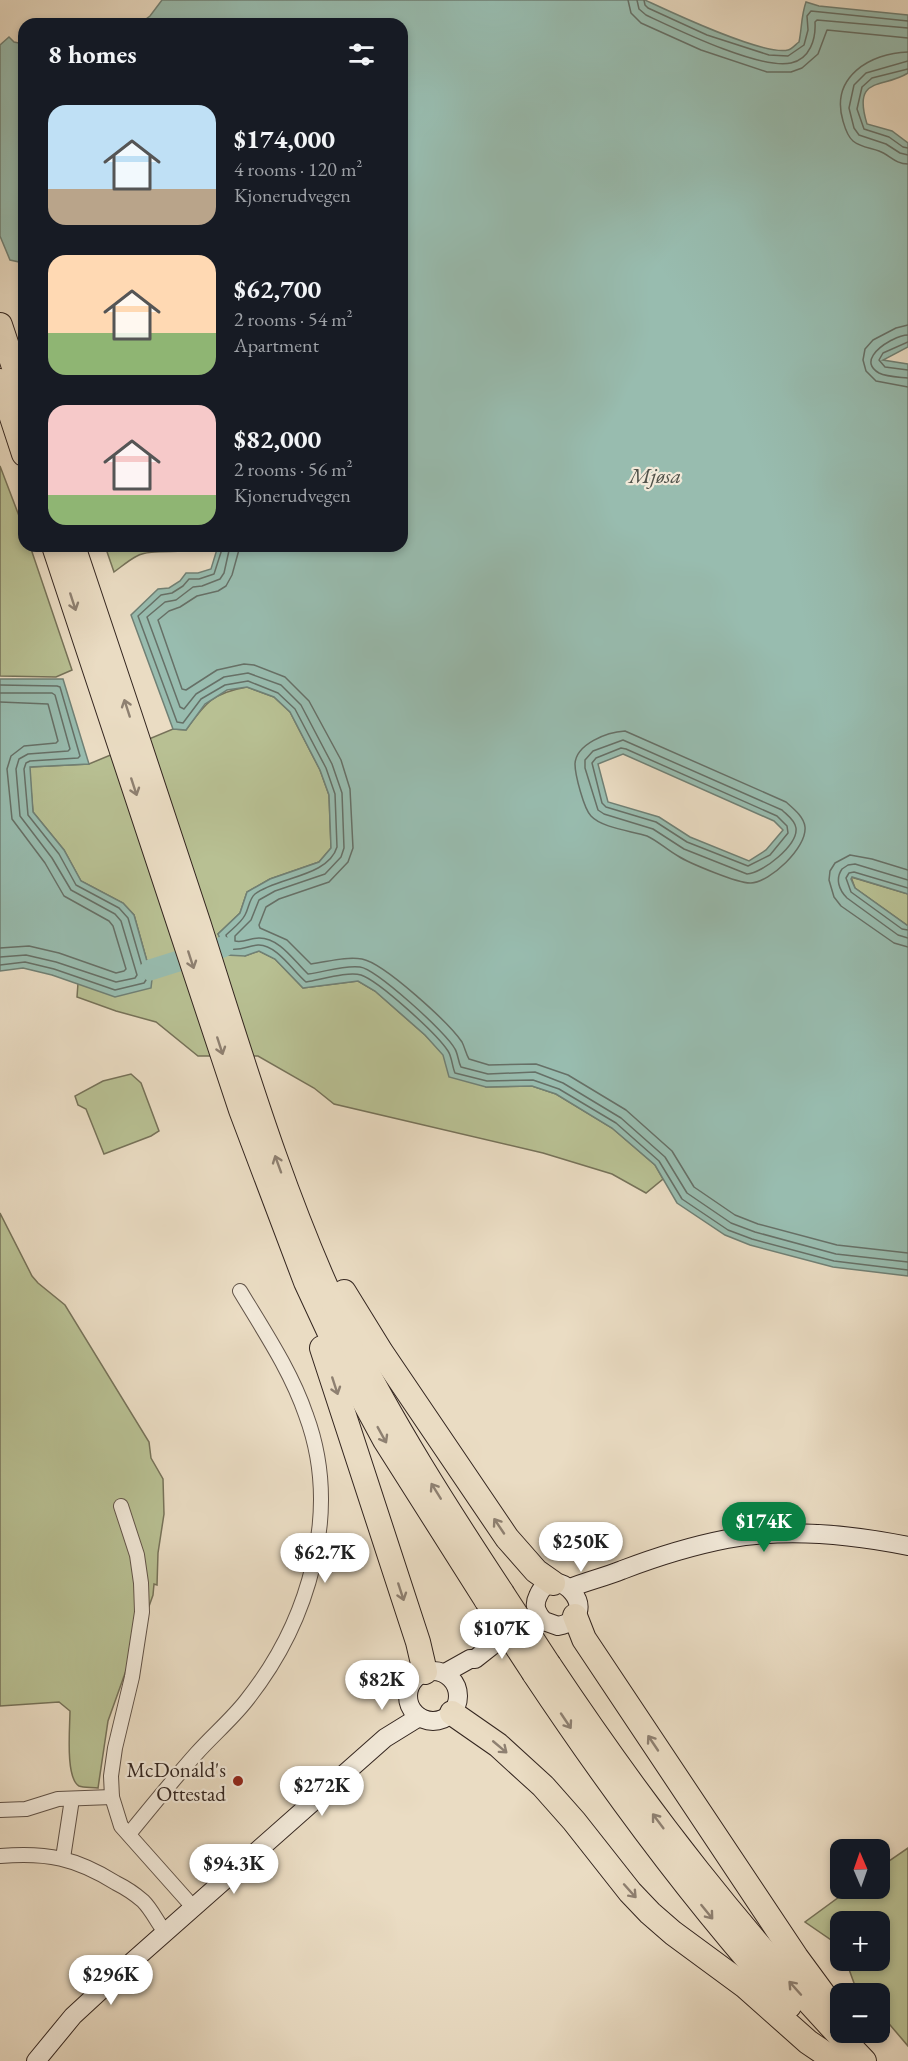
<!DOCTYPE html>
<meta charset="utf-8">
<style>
:root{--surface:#171b24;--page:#20242c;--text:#f1f3f6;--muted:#9ea1a6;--accent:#0b8043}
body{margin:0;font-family:"EB Garamond",serif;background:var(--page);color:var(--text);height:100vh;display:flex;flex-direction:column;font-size:22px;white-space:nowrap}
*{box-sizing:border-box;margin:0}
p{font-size:20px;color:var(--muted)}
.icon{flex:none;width:33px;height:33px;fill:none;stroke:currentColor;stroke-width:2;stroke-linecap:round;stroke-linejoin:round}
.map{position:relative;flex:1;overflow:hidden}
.panel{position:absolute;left:18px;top:18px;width:390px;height:534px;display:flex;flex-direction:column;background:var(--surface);border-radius:18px;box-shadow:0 3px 9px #0003}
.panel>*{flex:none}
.needle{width:39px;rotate:358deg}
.fabs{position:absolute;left:830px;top:1839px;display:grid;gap:12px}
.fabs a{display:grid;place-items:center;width:60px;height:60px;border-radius:12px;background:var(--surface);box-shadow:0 3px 9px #0003;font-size:30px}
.price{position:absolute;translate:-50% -51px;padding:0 14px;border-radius:21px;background:#fff;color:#222;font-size:20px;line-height:39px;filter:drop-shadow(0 2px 3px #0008)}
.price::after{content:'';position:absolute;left:50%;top:36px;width:18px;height:14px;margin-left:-9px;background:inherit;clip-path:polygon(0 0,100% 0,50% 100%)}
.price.current{background:var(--accent);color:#fff}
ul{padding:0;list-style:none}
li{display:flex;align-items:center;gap:18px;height:150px;padding:0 30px}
li span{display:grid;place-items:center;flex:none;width:168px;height:120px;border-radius:18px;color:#555}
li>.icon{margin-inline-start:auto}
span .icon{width:72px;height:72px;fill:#fffc;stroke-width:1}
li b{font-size:26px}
h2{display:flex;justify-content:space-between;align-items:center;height:72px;padding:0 30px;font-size:26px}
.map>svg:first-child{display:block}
.green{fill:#b8c093;stroke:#767259;stroke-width:1.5}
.water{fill:#98bcaf;stroke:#708075;stroke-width:1.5;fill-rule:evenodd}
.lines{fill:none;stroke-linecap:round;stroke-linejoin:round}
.shore{stroke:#667067;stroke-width:1.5}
.river{stroke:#98bcaf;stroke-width:21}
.street-casing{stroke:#615348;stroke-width:16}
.secondary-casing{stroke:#33251f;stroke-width:20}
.highway-casing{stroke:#33251f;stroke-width:26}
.street{stroke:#f1e8d8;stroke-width:14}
.secondary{stroke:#f1e8d8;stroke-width:18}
.highway{stroke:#eadcc3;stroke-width:24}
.highway-bridge-casing{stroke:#33251f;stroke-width:26;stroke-linecap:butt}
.highway-bridge{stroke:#eadcc3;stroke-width:24}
.oneway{stroke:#8e8071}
.poi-dot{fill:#8f2418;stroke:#f1e8d8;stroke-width:2}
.labels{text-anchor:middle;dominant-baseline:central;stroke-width:4.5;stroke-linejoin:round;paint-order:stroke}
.poi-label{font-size:21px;fill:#33251f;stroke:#f1e8d8;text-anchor:end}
.water-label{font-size:22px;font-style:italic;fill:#51524a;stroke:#f1e8d8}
</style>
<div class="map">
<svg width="908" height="2061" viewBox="0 0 908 2061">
<rect width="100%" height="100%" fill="#eadcc3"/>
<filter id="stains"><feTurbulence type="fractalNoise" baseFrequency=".00333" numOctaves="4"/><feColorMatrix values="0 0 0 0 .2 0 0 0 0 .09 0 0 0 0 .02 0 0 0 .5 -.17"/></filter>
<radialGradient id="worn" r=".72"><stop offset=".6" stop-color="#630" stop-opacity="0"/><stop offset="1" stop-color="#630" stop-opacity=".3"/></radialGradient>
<g class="green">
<path d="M0 466 24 529V546H30L72 670 56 677 0 676Z"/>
<path d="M105 546H193V550C178 553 148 549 137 556 129 560 121 567 114 572Z"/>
<path d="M247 687 274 697 290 712 320 770 329 795 331 848 319 862 270 879 247 892 240 913 218 934 245 956 259 951 275 959 303 988 358 981 375 991 425 1035 444 1055 486 1087 532 1086 556 1094 612 1128 655 1165 663 1179 646 1193 612 1174 543 1153 334 1104 314 1088 258 1056H198L156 1022 116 1011 77 997 78 983 115 996 152 979 134 915 123 903 81 881 64 850 33 812 29 767 89 764 173 729 186 730C206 702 213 693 247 687Z"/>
<path d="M851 877 908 894V926L855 888Z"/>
<path d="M131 1074 141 1083 159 1131 151 1136 104 1154 86 1109 78 1105 75 1096 103 1081Z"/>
<path d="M0 1213 32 1276 38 1283 65 1305 149 1442 151 1458 163 1479 164 1514 158 1553 157 1585 154 1584 153 1595 108 1721 98 1788C93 1787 84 1788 79 1786 65 1778 70 1726 70 1711L59 1702 0 1706Z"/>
<path d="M908 1848V2046L879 2012V1994L863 1993 854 1983 846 1961 879 1960V1922H840V1946L805 1922 850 1889 879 1888V1868Z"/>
</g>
<g class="water">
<path d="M162 0H645C671 12 763 56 788 50 792 49 796 44 799 42 802 28 801 16 806 2L819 6 908 15V73C883 89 852 75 867 124L892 131 908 143V347L883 360 908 364V894L852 877 851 879 855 888 908 926V1276L833 1267 750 1245 725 1235 677 1203 655 1165 612 1128 556 1094 532 1086 486 1087 449 1077 443 1055 425 1035 375 991 358 981 303 988 275 959 259 951 245 956 226 955 218 934 240 913 247 892 270 879 319 862 331 848 329 795 320 770 290 712 274 697 247 687 227 690 205 704 186 730 173 729 131 615 158 589 169 588 180 581 186 573H198L211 569 218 546H402V24H139L150 16ZM623 754 774 821 783 830 766 850 749 861 690 837 659 817 608 802 598 764Z"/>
<path d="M9 37 14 42 24 44V263L10 260 0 236V45Z"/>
<path d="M0 679H63L89 764 30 767 33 812 64 850 81 881 123 903 134 915 152 979 151 988 115 997 52 975 23 968 0 971Z"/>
</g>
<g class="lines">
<g class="shore">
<path d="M628 0 631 13 641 23 701 50 767 72H791L802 68 818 54 827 30 908 38"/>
<path d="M637 0 639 9 646 15C676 29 760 70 791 63 810 59 816 39 815 22L817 20 908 28"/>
<path d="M644 0 645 5 648 8 707 35 769 55 788 56 804 45 808 30 807 16 811 11 908 21"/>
<path d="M908 52C870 53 830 77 843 121 845 128 847 136 853 141 860 147 871 148 879 151 890 155 895 164 908 164"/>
<path d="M908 61 866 73 854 85 849 108 854 128 859 135 886 144 900 153 908 155"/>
<path d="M908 69 872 78 862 87 857 109 864 129 889 137 903 147 908 148"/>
<path d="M908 325 896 328 873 340 865 349 863 360 866 371 876 381 908 387"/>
<path d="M908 335C901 335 896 338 890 341 879 347 860 362 879 373 887 377 900 377 908 378"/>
<path d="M908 342 883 353 879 360 885 367 908 370"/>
<path d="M223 546 214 574 199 579H189L183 586 172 593 161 595 138 616 177 722 183 723 201 699 225 685 248 681 278 693 295 709 326 768 335 794 337 847C328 877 277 877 255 894 249 899 249 908 245 915 241 923 232 929 226 935L230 949C242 951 247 946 258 945 276 944 293 971 306 982 320 980 348 971 361 975 379 981 437 1034 448 1051 452 1057 452 1066 455 1073L487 1081 533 1080 559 1089 616 1123 659 1161 682 1199 728 1230 752 1239 834 1261 908 1270"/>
<path d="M230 546 224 573 220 579 202 586 193 587 176 600 165 602 147 617 180 707 184 709 196 694 224 677 248 673 281 685 301 705 332 764 342 793 344 848 341 857 325 874 275 891 259 900 251 920 235 936V941C244 943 250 938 259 938 280 938 294 961 308 974 325 972 343 965 360 967 376 969 447 1033 455 1049 458 1054 458 1061 461 1067L488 1074 535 1072 563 1083 621 1118 665 1157 687 1193 731 1223 755 1232 836 1254 908 1262"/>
<path d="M240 546 232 575 226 586 218 591 197 596 180 607 169 611 158 620 182 689 186 690 217 670 244 664 254 665 285 677 309 701 341 760 350 789 353 848 348 862 329 882 279 899 266 907 259 925 260 928 287 940 311 964C327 962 346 956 362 959 384 963 449 1023 462 1042 465 1048 466 1054 469 1059L489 1065 536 1064 568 1075 626 1110 672 1151 694 1187 735 1215 758 1224 837 1245 908 1253"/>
<path d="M0 685 57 686 60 687 80 756 78 758 30 761 26 763 24 769 28 815 59 854 76 885 119 908 128 918 146 980 144 983 115 990 54 969 25 962 0 965"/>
<path d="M0 693H52L55 695 70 749 68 751 28 754 19 759 16 769 20 816 52 858 71 890 115 914 121 921 137 975 135 978 116 982 56 962 26 955 0 957"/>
<path d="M0 702 48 704 58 741 56 743 24 746 11 756 7 769 12 819 45 863 64 896 109 921 113 926 126 969 124 971 116 973 59 953 29 946 0 948"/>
<path d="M625 731 786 802C794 809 804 817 805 827 807 848 770 882 751 883 739 884 689 863 678 856 667 850 658 841 647 836 632 831 602 828 591 816 584 809 575 775 575 764 576 744 607 732 625 731Z"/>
<path d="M623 740 782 810C787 815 795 820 796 828 798 845 763 873 747 874L684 849 653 829 604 814 598 810 585 768V760L593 751Z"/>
<path d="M621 748 626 749 777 816 787 826 788 833 770 855 748 866 687 842 656 822 606 807 602 803 592 763 596 758Z"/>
<path d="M908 870 872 859 850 855 835 863 830 871 829 880 834 897 841 906 894 943 908 947"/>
<path d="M908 880 855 864 848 865 842 869C835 879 839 890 847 898L898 935 908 938"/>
<path d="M908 888 854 872 849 873 846 878 851 892 902 929 908 930"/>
</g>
<path class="river" d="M150 970 223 947"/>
<defs>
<g id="street">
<path d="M121 1506 137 1555 141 1583 142 1612 132 1677 115 1748 111 1776 112 1797 121 1826 193 1907"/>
<path d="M0 1810 26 1809 58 1799 112 1797"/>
<path d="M129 1834C151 1807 173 1780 196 1754 212 1736 231 1720 246 1701 309 1622 342 1512 306 1415 291 1371 264 1331 240 1291"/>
<path d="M0 1856C47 1852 76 1858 116 1883 126 1888 135 1894 143 1901 152 1910 157 1922 165 1932"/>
<path d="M63 1858 72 1799"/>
</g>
<g id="secondary">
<path d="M570 1588C587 1581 605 1577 622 1570 656 1557 691 1546 727 1539 786 1528 849 1534 908 1546"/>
<path d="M514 1632 544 1621 558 1626C607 1616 555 1557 538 1596 533 1606 537 1614 544 1621"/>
<circle cx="433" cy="1696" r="25"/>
<path d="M445 1673 470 1659H475L507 1634 515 1624"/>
<path d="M36 2061 73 2016 125 1968 385 1738 419 1717"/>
</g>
<g id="highway">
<path d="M0 325 24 397"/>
<path d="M0 381 24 454"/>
<path d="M54 546 241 1110 306 1282 346 1368 385 1440 487 1601"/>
<path d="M73 546C115 672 158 799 199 925 243 1063 284 1202 347 1333 392 1424 446 1508 502 1593"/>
<path d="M344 1292 381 1352 507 1538 536 1571 553 1583"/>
<path d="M322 1348 418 1642 425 1672"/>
<path d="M575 1616 584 1639 796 1957 835 2010"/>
<path d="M549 1665C645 1809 744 1937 864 2061"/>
<path d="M534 1673C612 1790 694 1902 789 2006"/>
<path d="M452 1713 498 1745 543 1786 574 1821 630 1892 650 1913 673 1933 745 1986 808 2042 836 2061"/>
</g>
</defs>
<use href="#street" class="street-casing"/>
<use href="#secondary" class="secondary-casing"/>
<use href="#highway" class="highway-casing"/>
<use href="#street" class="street"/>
<use href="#secondary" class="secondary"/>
<use href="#highway" class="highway"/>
<defs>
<g id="highway-bridge">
<path d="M502 1593 549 1665"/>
<path d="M487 1601 534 1673"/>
</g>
</defs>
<use href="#highway-bridge" class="highway-bridge-casing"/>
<use href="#highway-bridge" class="highway-bridge"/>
</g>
<defs><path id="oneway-shaft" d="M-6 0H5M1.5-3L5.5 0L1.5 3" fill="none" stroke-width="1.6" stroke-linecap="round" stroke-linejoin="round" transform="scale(1.5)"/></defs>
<g class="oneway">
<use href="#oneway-shaft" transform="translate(73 602) rotate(72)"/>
<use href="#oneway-shaft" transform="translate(127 708) rotate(-108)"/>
<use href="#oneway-shaft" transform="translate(134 787) rotate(72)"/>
<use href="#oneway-shaft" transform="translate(191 960) rotate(72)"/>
<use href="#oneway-shaft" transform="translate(220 1046) rotate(72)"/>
<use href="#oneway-shaft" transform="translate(278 1164) rotate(-110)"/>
<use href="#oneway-shaft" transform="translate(335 1386) rotate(72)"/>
<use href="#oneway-shaft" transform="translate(382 1435) rotate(61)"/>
<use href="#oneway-shaft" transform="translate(436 1491) rotate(-122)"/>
<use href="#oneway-shaft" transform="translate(499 1526) rotate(-124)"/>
<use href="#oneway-shaft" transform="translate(401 1592) rotate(72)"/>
<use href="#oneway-shaft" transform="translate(566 1721) rotate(56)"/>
<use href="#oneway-shaft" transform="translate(653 1743) rotate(-124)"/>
<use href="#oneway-shaft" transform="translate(500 1747) rotate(40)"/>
<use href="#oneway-shaft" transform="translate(658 1821) rotate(-127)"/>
<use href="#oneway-shaft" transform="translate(630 1891) rotate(48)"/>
<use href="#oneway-shaft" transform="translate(707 1912) rotate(51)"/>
<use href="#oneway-shaft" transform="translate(795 1988) rotate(-132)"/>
</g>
<circle class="poi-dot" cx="238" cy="1781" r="6"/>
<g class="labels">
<g class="poi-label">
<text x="226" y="1769">McDonald's<tspan x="226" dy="24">Ottestad</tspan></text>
</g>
<g class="water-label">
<text x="655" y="475">Mjøsa</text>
</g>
</g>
<rect width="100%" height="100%" filter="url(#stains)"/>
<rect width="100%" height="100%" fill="url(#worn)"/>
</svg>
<div class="fabs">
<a><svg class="needle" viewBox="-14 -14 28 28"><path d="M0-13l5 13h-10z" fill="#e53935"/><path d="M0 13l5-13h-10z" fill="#9ea1a6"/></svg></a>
<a>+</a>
<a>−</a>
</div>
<b class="price current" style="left:764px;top:1553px">$174K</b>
<b class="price" style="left:581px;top:1573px">$250K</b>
<b class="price" style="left:325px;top:1584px">$62.7K</b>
<b class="price" style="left:502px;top:1660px">$107K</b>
<b class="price" style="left:382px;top:1711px">$82K</b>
<b class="price" style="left:322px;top:1817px">$272K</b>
<b class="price" style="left:234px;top:1895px">$94.3K</b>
<b class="price" style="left:111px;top:2006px">$296K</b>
<section class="panel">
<h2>8 homes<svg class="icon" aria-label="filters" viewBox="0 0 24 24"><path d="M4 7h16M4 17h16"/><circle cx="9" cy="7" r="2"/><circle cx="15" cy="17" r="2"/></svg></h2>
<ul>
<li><span style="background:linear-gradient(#bfe0f5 70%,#b9a48a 0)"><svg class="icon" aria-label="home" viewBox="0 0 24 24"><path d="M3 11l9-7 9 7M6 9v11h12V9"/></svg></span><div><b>$174,000</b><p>4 rooms · 120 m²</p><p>Kjonerudvegen</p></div></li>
<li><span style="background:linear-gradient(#ffd9b3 65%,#8fb573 0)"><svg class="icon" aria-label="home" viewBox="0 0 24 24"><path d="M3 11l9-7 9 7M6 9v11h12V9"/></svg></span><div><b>$62,700</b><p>2 rooms · 54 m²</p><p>Apartment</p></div></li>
<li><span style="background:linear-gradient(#f6c9c9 75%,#8fb573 0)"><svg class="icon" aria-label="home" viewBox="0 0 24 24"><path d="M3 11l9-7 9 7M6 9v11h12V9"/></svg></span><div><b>$82,000</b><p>2 rooms · 56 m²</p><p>Kjonerudvegen</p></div></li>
</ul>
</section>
</div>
